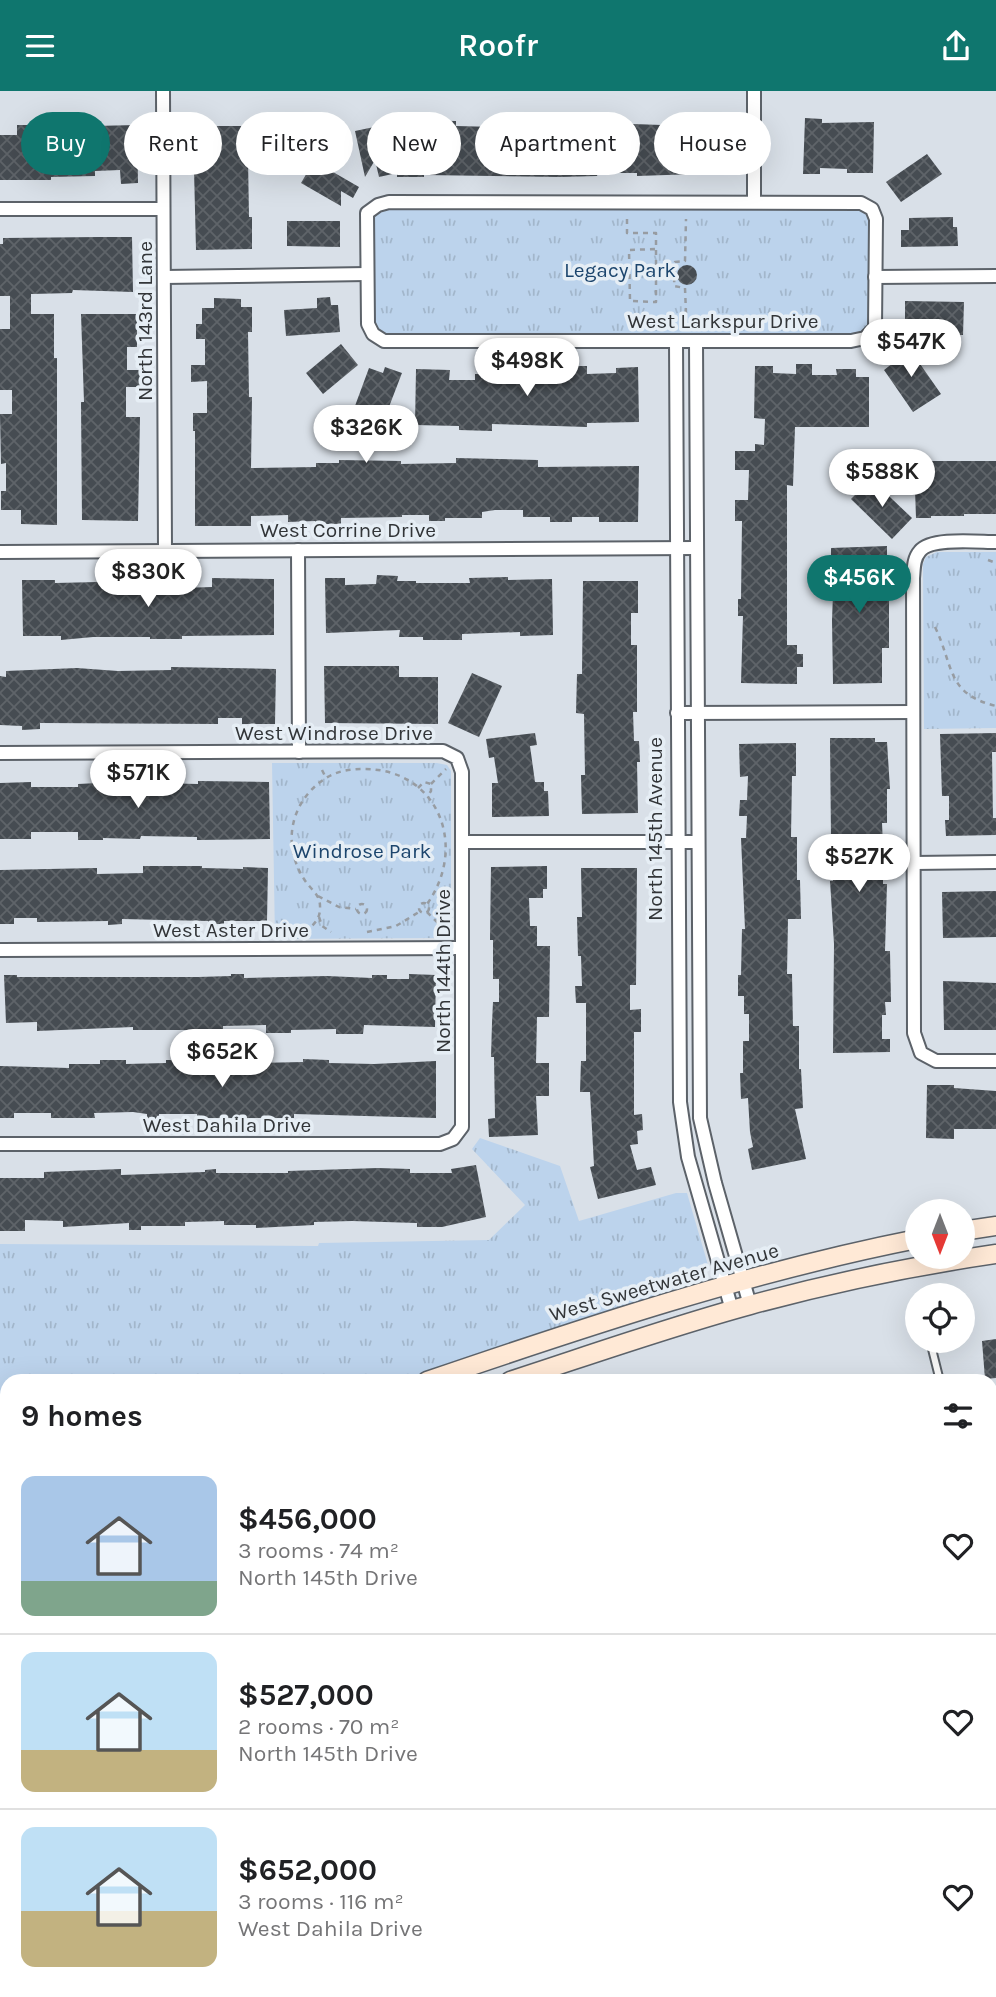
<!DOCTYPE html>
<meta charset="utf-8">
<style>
:root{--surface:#fff;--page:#f6f6f6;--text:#202124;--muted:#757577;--line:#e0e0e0;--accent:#0f766e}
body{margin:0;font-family:Karla,sans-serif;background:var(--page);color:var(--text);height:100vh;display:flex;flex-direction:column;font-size:26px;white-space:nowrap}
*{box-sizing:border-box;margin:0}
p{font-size:23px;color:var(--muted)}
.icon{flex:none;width:38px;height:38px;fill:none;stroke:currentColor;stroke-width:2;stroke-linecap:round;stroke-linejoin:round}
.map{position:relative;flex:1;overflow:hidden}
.sheet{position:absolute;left:0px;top:1283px;width:998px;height:625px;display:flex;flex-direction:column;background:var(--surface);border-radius:21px 21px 0 0;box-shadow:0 7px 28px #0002}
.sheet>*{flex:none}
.top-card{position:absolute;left:21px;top:21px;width:956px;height:63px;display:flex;gap:14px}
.needle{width:46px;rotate:180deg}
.controls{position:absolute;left:905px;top:1108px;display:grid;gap:14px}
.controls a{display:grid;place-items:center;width:70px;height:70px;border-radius:50%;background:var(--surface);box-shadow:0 7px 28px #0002;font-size:35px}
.price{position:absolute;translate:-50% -60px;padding:0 16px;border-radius:24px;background:#fff;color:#222;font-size:23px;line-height:46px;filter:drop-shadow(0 2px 4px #0008)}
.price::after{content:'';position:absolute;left:50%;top:42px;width:21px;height:16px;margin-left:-10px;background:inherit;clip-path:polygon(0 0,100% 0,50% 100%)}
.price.active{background:var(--accent);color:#fff}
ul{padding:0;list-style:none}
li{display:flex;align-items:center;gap:21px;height:175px;padding:0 21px}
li+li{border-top:2px solid var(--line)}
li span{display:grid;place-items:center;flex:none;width:196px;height:140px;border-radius:14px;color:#555}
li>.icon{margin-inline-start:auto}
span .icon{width:84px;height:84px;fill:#fffc;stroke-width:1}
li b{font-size:30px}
h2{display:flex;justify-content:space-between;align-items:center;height:84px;padding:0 21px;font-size:30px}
.pill{padding:0 24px;border-radius:32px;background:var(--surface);box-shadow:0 7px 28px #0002;font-size:24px;line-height:63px}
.pill.active{background:var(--accent);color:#fff}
header{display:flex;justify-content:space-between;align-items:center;height:91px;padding:0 21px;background:var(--accent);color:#fff;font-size:32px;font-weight:600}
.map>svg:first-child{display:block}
.park{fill:url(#park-tufts)}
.building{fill:url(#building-cross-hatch)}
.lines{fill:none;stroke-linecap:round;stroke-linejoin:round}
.lane-casing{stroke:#5c6269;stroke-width:10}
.street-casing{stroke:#5c6269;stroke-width:16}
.secondary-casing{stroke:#5c6269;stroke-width:21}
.path{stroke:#979ca2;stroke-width:2.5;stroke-dasharray:5 5;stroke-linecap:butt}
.lane{stroke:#fff;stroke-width:6}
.street{stroke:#fff;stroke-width:12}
.secondary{stroke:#ffe9d6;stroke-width:18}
.labels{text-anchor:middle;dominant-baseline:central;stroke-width:7;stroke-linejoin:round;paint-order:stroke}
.park-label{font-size:21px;fill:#1c456d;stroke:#e6eef5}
.street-label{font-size:21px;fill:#323538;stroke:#e6eef5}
</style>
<header><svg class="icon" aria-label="menu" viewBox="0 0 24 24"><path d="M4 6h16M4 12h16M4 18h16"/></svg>Roofr<svg class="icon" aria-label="share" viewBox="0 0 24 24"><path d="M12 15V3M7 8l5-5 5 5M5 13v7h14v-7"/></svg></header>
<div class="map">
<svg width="996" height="1906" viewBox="0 0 996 1906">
<defs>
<pattern id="park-tufts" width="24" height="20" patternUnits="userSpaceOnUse" patternTransform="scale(1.75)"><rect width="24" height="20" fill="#bcd3ec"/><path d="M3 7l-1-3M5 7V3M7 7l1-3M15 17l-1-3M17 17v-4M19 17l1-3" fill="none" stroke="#a2b6cb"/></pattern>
<pattern id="building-cross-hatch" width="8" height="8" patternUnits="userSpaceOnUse" patternTransform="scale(1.75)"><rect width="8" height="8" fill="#464c52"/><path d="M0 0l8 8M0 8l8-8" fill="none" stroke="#5f6469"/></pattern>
</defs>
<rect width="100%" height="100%" fill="#d9e0e8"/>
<g class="park">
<path d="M857 115 869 126 870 235 860 243H380L371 232V123L384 116Z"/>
<path d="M937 461H996V637L924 638 923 473 926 466Z"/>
<path d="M272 672H437L447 674 451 680V835L448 843 438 847 275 848Z"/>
<path d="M480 1047 560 1075 579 1130 676 1102H687L708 1174 701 1189 408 1290H7V1366L0 1367V1153L318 1155 319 1152 489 1149 525 1114 472 1058Z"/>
<path d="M0 1599H7V1708L0 1709Z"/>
</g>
<g class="building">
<path d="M805 27 822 28V32L874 31 873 82H847V78L820 77V83H803Z"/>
<path d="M69 29H94V35L137 34 138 92 121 93 120 79 95 80V85L51 86V89H0V44H17V34H69Z"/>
<path d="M398 29 456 30V35L496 36V33H522L604 34V32L662 34V35H695L696 83 637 85V82H598L597 85 560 86 424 84V86H397V82L379 86 375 69 365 86 355 40 398 31Z"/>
<path d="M197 35H253V67H248L249 126H252V158L196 159 194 79H203V53H197Z"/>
<path d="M927 63 942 83 901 111 886 91Z"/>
<path d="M314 70 359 96 353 107 341 100V115L301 92Z"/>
<path d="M953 126V136H957L958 155 901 156V139H909V127Z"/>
<path d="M287 130H340V156L287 155Z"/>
<path d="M99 146H132L133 201 73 199 72 202 31 203V223H54V267H57V434L21 433V419H1V400H6V372L1 373 0 323H12V299H0V238H10V205H0V153H3V147Z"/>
<circle cx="687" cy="184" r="10"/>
<path d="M330 206 331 214H338L340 241 286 245 284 219 317 217V207Z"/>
<path d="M214 207 241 208V216H252V241H248L249 306H252L251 377 316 376V372H339V369L401 370V373L456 372V367L538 369V376L639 375 638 431H599V426H572V431H550V426H523V419H495L482 421V427H445V430H429V424H402V426L341 427V433H315V430L288 431V424L251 425V435H195V340H193V322H207V290L191 291V274H205V248H196V233H202V217H214Z"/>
<path d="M905 210 964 211 963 244 915 243 934 230H905Z"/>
<path d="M81 223H137V256H127V279H141V296H126V326H140L138 430 82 429 81 311H84Z"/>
<path d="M904 250 941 303 913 321 884 279 897 269 891 260Z"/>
<path d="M341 253 358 274 323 303 306 282Z"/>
<path d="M796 273H812V284H837L836 278H856V286H869V336H795L793 395 787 394V554H797V563H803V576H797V593L741 592 743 525H738V508H741L742 430H735V409H748L749 379H735V360H755V353L764 354 765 328 754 327 755 275H773V282L796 283Z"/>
<path d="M514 275H540V281H562V275H587V283L616 282V277L638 276 639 331 587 332V336L492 333V340L459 339V335L415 334 416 278 450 279 449 289H475V283H500V280H514Z"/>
<path d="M385 276 402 282 382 334 352 323 369 277 383 282Z"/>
<path d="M914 370H996V423H964V425H931V427H916Z"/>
<path d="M871 388 912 427 892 448 851 408Z"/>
<path d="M887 455V469L880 470 882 509H889V557H882V592L833 593 832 529 833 503H836L835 474H831V457Z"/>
<path d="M377 484 398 485 397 490H416V492H470L469 487 508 486V489L552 488 553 544 520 545V541L462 543V549H423V546H399L400 539 326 542 325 487H345V494L376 493Z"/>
<path d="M212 487 274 488V544L182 545V548H150V546H93L61 549V545H23L22 489H55V492L141 490V497H165V492H181V497L212 496Z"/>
<path d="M583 490H638V522H631V554H637V621H633L634 650H639L640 671H637L638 722 582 723 581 684H585L584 623 576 622 577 583H582Z"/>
<path d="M324 575H399V586H438V633L325 632Z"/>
<path d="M171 576 276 578 275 633H242V627H218V633L40 632V638L22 639V635L0 634V585L6 586V580L77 577 118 580 171 579Z"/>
<path d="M472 582 502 595 479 646 448 632Z"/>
<path d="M535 642 537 654 530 655 535 691H544V700H548L549 725 492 726V692H498L494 666 489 667 486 648Z"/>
<path d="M996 642V661H992L993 727H996V744L946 745 945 729H949V705H942L940 643Z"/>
<path d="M830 647H875V651H887L890 698H887V732H882L883 754H890V767H883V793H887L885 860H890L891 911H885L886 924H882V948H890V961L833 962 834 853 830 790H833L834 747 831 748Z"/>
<path d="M796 652V685H792L791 746H797V789H800L801 828H788L787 883H792L793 935H799V978H801L803 1017 795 1018 806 1068 752 1079 748 1058 753 1056 750 1041 748 1007 741 1008 740 982H743V950H749V923H744V905H738V884H741L742 838H745L741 747H746L747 725H739L740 709H747L748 685 740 686 739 653Z"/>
<path d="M198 690 269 691 270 748 197 749V746L141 745 140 748 103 747V749H78V741H31V748H0V692L31 691V696H78V693L118 691 198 693Z"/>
<path d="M143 775H202V777L243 778V776L268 777 267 830H224V833H208V830L122 828V833L108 834V830L37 831V827H14V833H0V779L97 777V783L143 782Z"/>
<path d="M547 775V798H543V807H529L530 835H537V855H550L549 926H537L536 972H549V1005H536L538 1044 489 1046 488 1028 495 1027 494 966H491L492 932 493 911H499V888H493V849H490L491 776Z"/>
<path d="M581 777H637L636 894H630V919L641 918V941H634V1024L642 1023 643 1039 637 1040 638 1053 630 1054 637 1079 651 1076 656 1094 598 1108 590 1076 594 1075 590 1001H580L581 970H586V912H576L575 895H582L581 865H578L577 826H582Z"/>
<path d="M996 800V846L943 847 942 801Z"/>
<path d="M231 883H244V887L327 885 372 887V884H387V888H409V883L436 884 435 936 364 934 363 943H336V938L291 939V942H266V934L223 935V939H133V936L37 940V931L6 932 4 884H17V886H198L231 885Z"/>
<path d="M943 890 996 892V939H944Z"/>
<path d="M303 968 329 969V972L374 973 436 970V1027L294 1023V1027H197V1023H159V1028H147V1023L133 1021 94 1022 95 1027H51V1022H14V1027H0V975L69 977V973H100V969H126V973L166 972V969H191V972L256 970V972L303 971Z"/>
<path d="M927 994H954V997L996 1000V1038H954V1048L926 1047Z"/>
<path d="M476 1074 486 1126 442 1136H417V1132L352 1130 314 1131V1134L256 1137V1134H224V1130L185 1131V1135H141V1139H129V1132L63 1136V1130L25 1129V1140H0V1087H44V1081L121 1078V1084L205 1081V1079L216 1078V1082H288V1080L378 1077 410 1078V1082H452L451 1078Z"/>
<path d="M996 1248V1287L985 1288 982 1250Z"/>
</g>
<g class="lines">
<defs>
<g id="lane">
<path d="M930 1250 940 1290"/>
<path d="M990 1388 996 1387"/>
</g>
<g id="street">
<path d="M163 0 165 460"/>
<path d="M389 111 861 112 872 118 876 128 875 237 865 247 851 250H384L373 243 368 233 367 122 378 114Z"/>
<path d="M754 111V0"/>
<path d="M0 118H163"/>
<path d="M164 186 367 183"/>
<path d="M875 186 996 185"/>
<path d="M676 250 680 1011 688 1066 732 1219"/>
<path d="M696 250 700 1027 715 1092 750 1214"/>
<path d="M996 451C978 451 931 446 920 460 913 468 914 478 913 487L914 942 921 962 936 970H996"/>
<path d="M298 459 299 661"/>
<path d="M0 461 696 457"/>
<path d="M677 622 913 621"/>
<path d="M0 662 443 660 457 667 462 681V1036L453 1048 440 1053H0"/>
<path d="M462 751H698"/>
<path d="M914 772 996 771"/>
<path d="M0 859 461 857"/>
<path d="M0 1596H7"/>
<path d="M990 1750H996"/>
<path d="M103 1900V1906"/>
<path d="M746 1900 748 1906"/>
<path d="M242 1906 244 1900"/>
<path d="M418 1906 422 1900"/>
<path d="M916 1906 996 1905"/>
</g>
<g id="secondary">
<path d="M962 1140 996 1135"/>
<path d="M427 1290C588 1235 750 1181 917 1148"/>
<path d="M510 1290C590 1264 669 1236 750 1214 831 1192 913 1175 996 1163"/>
<path d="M0 1374 7 1373"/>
<path d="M0 1398 7 1397"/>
<path d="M593 1900 595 1906"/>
<path d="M617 1900 619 1906"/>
</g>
</defs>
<use href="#lane" class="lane-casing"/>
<use href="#street" class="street-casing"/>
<use href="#secondary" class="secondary-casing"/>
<g class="path">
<path d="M627 128V142H656V211L630 210 629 159 656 158"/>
<path d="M686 222 685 197 674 195 675 171 685 170 686 128"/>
<path d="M988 469 996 472"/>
<path d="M935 536C954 575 946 603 996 615"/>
<path d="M322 679 326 687"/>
<path d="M431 693 446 678"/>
<path d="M418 697 424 691 431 693V700L427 706"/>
<path d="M318 805 339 816 356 818"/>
<circle cx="424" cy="817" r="5"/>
<circle cx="362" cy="818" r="5"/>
<path d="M427 821 449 843"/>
<path d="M319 826 322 835 331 841"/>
<path d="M305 841C314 834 321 827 320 815 320 803 310 798 304 788 282 754 290 712 323 689 335 680 350 678 364 678 439 678 468 756 427 813"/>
<path d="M367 841 396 835 419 821"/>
<path d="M7 1655C0 1660 0 1670 7 1674"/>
<path d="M491 1906 494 1900"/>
</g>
<use href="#lane" class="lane"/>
<use href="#street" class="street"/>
<use href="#secondary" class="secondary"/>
</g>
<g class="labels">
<g class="park-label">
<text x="620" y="179">Legacy Park</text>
<text x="362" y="760">Windrose Park</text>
</g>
<g class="street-label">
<text transform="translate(145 230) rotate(-90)">North 143rd Lane</text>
<text x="723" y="230">West Larkspur Drive</text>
<text x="348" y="439">West Corrine Drive</text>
<text x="334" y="642">West Windrose Drive</text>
<text transform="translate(655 738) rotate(-90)">North 145th Avenue</text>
<text x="231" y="839">West Aster Drive</text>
<text transform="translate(443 880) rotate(-90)">North 144th Drive</text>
<text x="227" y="1034">West Dahila Drive</text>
<text transform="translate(664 1191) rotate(-16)">West Sweetwater Avenue</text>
</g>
</g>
</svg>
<div class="controls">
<a><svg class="needle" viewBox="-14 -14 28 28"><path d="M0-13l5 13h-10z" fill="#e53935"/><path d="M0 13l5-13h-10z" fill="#757577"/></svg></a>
<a><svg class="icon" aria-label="locate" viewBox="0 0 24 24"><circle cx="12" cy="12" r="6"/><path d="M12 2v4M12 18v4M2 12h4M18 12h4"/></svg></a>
</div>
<b class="price" style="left:911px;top:288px">$547K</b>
<b class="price" style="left:527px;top:307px">$498K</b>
<b class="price" style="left:366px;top:374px">$326K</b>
<b class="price" style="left:882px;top:418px">$588K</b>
<b class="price" style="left:148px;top:518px">$830K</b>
<b class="price active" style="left:859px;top:524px">$456K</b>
<b class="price" style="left:138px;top:719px">$571K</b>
<b class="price" style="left:859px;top:803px">$527K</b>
<b class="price" style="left:222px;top:998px">$652K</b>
<div class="top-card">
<a class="pill active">Buy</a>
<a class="pill">Rent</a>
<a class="pill">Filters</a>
<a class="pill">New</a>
<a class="pill">Apartment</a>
<a class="pill">House</a>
</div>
<section class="sheet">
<h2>9 homes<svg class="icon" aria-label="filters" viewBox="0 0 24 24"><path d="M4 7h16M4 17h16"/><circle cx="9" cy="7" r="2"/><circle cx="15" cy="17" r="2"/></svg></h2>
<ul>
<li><span style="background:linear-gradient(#a9c7e8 75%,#7fa58c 0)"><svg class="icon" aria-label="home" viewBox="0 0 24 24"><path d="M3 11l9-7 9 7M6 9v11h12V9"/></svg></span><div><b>$456,000</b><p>3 rooms · 74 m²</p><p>North 145th Drive</p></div><svg class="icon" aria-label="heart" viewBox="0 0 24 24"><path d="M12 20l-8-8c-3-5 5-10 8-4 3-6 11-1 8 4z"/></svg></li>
<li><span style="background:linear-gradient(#bfe0f5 70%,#c2b280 0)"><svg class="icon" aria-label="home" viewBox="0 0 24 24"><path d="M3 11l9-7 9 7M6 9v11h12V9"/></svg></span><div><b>$527,000</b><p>2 rooms · 70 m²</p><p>North 145th Drive</p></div><svg class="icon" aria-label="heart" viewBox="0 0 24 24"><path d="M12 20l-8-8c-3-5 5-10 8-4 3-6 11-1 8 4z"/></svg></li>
<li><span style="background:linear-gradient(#bfe0f5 60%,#c2b280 0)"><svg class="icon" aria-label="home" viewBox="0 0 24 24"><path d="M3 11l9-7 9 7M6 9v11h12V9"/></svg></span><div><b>$652,000</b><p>3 rooms · 116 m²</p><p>West Dahila Drive</p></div><svg class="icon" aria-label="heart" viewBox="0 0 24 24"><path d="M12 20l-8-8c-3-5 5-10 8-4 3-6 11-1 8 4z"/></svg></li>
</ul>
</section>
</div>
